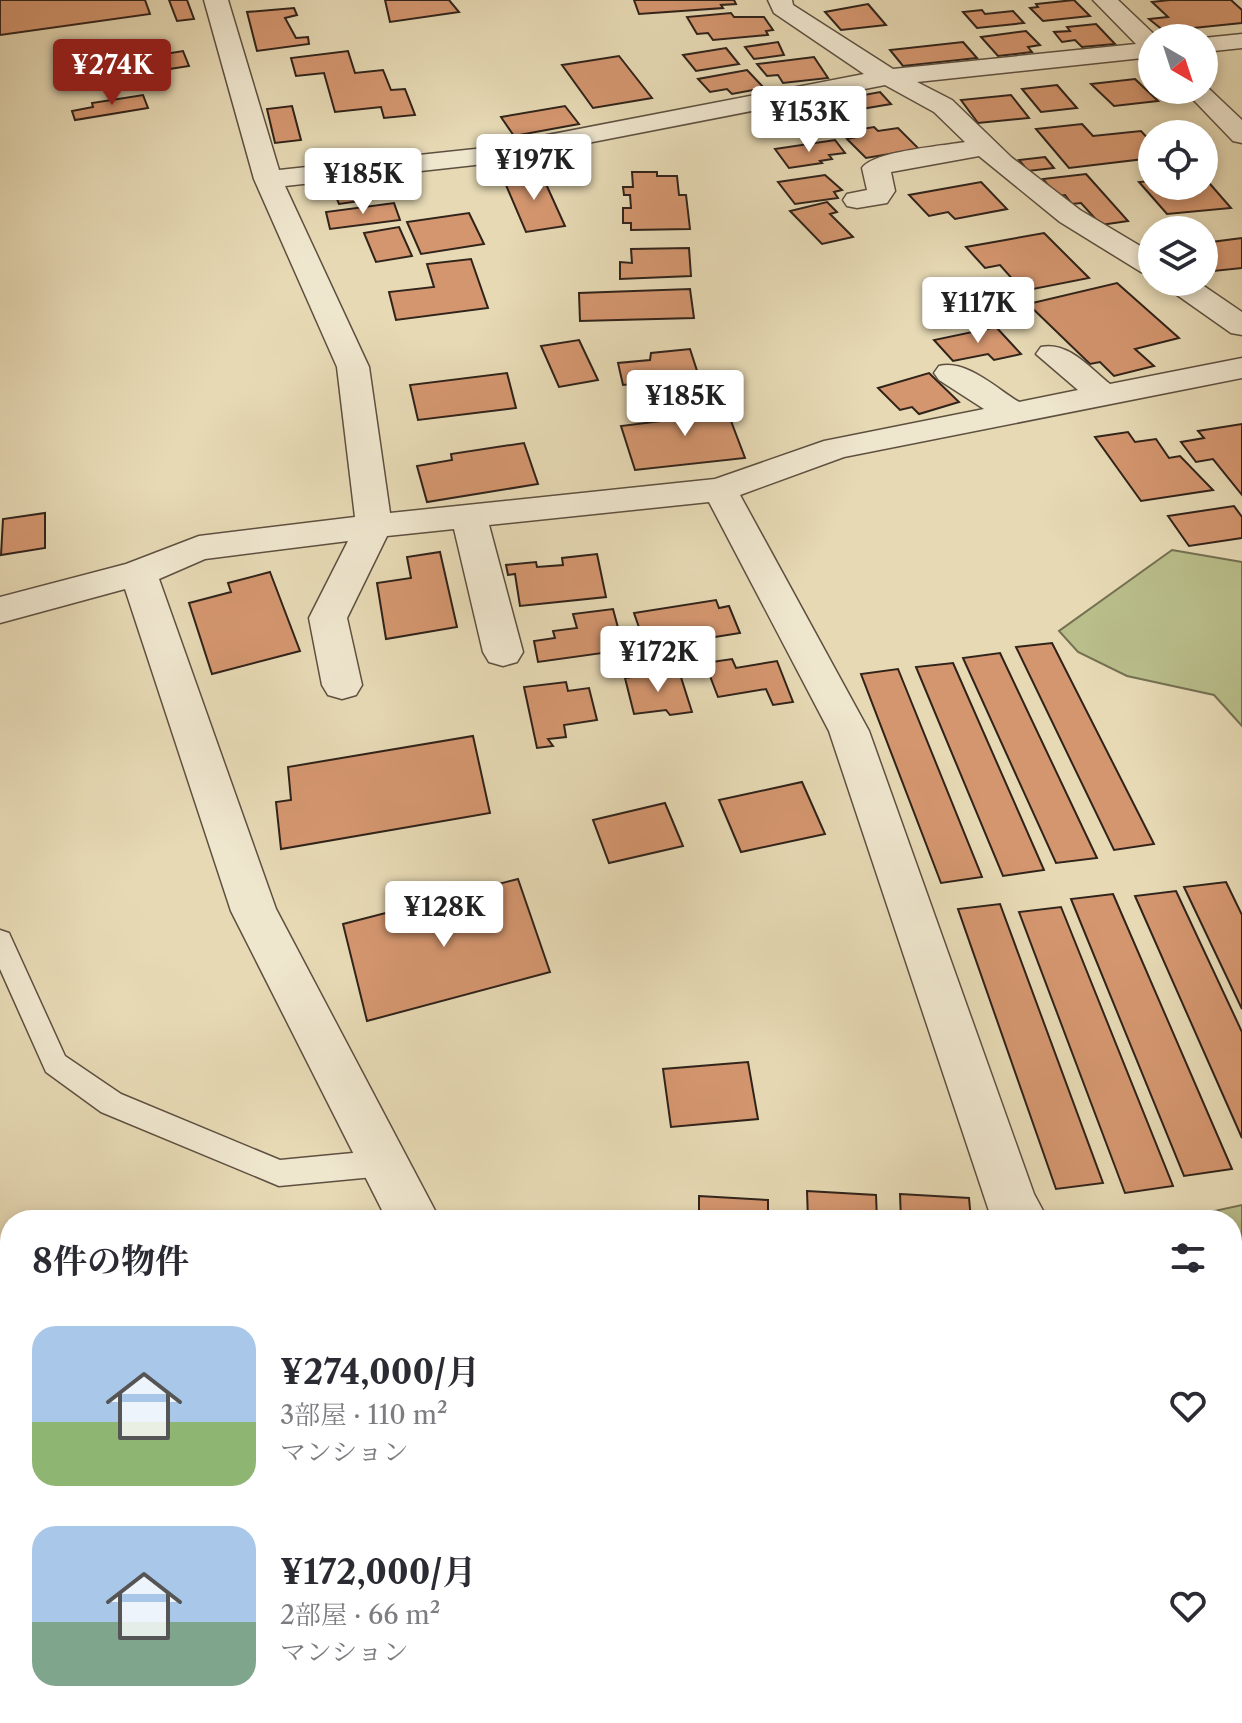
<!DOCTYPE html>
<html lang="ja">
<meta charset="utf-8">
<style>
:root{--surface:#fff;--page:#f7f7f7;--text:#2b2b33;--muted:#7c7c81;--accent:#8f2418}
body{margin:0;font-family:"Libre Caslon Text","Noto Serif JP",serif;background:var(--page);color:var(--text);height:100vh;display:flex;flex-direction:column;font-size:30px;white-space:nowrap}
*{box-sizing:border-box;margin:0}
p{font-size:26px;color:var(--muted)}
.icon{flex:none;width:44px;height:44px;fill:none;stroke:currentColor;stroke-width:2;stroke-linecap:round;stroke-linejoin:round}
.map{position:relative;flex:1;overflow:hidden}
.details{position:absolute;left:0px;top:1210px;width:1242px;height:514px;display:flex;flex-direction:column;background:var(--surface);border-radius:32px 32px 0 0;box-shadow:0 4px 12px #0003}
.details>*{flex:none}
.needle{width:52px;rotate:141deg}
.tools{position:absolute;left:1138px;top:24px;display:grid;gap:16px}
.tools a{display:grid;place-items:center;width:80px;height:80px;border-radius:50%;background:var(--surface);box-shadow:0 4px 12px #0003;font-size:40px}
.price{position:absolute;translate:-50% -68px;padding:0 18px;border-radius:8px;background:#fff;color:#222;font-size:26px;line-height:52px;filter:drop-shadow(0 2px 4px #0008)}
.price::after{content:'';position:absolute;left:50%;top:48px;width:24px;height:18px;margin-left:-12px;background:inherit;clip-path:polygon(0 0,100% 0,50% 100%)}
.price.selected{background:var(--accent);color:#fff}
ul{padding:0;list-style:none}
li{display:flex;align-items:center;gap:24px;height:200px;padding:0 32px}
li span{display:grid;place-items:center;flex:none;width:224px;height:160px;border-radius:24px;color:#555}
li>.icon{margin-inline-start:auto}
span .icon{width:96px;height:96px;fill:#fffc;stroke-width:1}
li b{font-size:34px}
h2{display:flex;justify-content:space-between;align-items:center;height:96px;padding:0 32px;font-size:34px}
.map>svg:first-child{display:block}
.green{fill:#b9be8a;stroke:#747052;stroke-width:2}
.building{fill:#d4966f;stroke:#30231a;stroke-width:2}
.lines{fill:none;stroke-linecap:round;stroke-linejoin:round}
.service-casing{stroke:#5e5040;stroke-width:3}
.minor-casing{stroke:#5e5040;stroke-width:3}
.service{fill:#efe6ce;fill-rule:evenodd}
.minor{fill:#efe6ce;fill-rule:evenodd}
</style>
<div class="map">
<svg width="1242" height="1723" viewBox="0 0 1242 1723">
<rect width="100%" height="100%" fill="#e6d9b4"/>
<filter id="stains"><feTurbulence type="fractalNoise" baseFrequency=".0025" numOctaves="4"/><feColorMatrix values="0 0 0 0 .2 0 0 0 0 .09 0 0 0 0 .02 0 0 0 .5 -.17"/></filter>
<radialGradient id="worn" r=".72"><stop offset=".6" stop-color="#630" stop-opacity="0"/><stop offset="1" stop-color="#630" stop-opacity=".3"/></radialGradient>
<g class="green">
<path d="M1172 550 1242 562V726L1214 695 1127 676 1078 652 1059 631Z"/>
<path d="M1242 1205V1434L1232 1419V1220H1173Z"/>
</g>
<g class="building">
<path d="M0 0H145L150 14 0 35Z"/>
<path d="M169 0H187L194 19 177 21Z"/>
<path d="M385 0H449L459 12 390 22Z"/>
<path d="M634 0H734L736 4 721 5 723 8 639 14Z"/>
<path d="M1074 0 1090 16 1043 21 1030 8 1038 7 1036 4Z"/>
<path d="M1170 0H1231L1242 10V23L1164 31 1149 19 1168 17 1152 2Z"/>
<path d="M868 4 886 25 841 30 825 12Z"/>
<path d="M294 8 297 15 285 18 296 38 308 37 309 44 257 51 247 12Z"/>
<path d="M982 10 985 14 1013 11 1024 23 977 28 963 12Z"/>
<path d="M731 13 734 17H764L773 30 766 31 768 35 713 40 708 33 697 34 687 17Z"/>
<path d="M1096 24 1115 44 1082 47 1075 40 1062 42 1054 32 1070 31 1067 27Z"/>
<path d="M1026 31 1040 45 1028 47 1032 52 998 56 981 37Z"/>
<path d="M778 42 784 55 754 59 745 47Z"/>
<path d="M963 42 977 58 903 66 890 50Z"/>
<path d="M726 48 739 64 696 71 683 55Z"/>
<path d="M183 51 189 66 113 78 109 68 135 64 133 59Z"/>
<path d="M348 51 355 73 383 70 391 90 405 89 415 115 384 118 381 107 335 112 324 73 296 76 291 58Z"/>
<path d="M619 56 652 98 593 108 562 65Z"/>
<path d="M814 57 828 78 783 83 778 75 767 76 757 64Z"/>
<path d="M747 70 764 88 732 94 727 89 710 92 698 79Z"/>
<path d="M1135 79 1158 101 1114 106 1091 84Z"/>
<path d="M1057 85 1077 108 1041 112 1022 89Z"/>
<path d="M880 92 891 104 844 112 832 101Z"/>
<path d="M143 95 148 108 75 120 72 111 93 107 92 103Z"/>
<path d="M1011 95 1029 118 978 123 961 100Z"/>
<path d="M292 106 301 140 275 143 267 109Z"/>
<path d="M565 106 579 124 514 136 501 117Z"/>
<path d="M1082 124 1093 136 1141 131 1152 143V158L1069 168 1036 129Z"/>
<path d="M874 127 878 131 898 128 919 149 866 158 847 139 861 136 856 130Z"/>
<path d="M835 140 845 153 829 155 832 159 820 161 822 163 789 168 775 149Z"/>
<path d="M1045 157 1054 168 1028 171 1019 160Z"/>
<path d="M632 172H657V176H677L679 195H686L690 229 631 230V223H623V208H631L630 195H624L623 187H633Z"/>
<path d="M541 173 565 226 526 232 503 178Z"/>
<path d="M1086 174 1128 221 1101 225 1081 203 1072 204 1065 195 1057 196 1043 179Z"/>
<path d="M825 175 842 190 834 192 838 198 795 204 778 182Z"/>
<path d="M380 177 388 197 339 204 331 185Z"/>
<path d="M1204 177 1231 208 1167 214 1139 182 1152 181V186H1204Z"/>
<path d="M981 182 1007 209 955 219 948 212 929 216 909 195Z"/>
<path d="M827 202 837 212 830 214 853 237 822 244 790 211Z"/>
<path d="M394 203 400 220 330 229 326 212Z"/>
<path d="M469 213 484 244 421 254 407 222Z"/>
<path d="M399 227 412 256 376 262 364 233Z"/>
<path d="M1044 233 1089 278 1023 291 1000 265 985 268 966 247Z"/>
<path d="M1242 238V268L1204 272V243Z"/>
<path d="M689 248 691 276 620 279V262L632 263 631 249Z"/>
<path d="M471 259 488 308 396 320 389 292 434 287 427 264Z"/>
<path d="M1117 283 1179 338 1135 349 1154 366 1114 376 1100 362 1090 364 1028 304Z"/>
<path d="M690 289 694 318 580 321 579 293Z"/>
<path d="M996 327 1021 354 994 360 988 354 953 361 934 340Z"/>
<path d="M579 340 598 380 559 387 541 346Z"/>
<path d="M690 349 699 377 623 385 618 363 650 360 651 353Z"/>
<path d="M507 373 516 408 418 420 410 385Z"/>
<path d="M929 373 959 402 919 414 912 407 900 410 878 388Z"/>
<path d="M723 400 745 458 635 470 621 426 686 418 681 405Z"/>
<path d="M1242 424V495L1213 459 1196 462 1181 442 1204 438 1198 431Z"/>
<path d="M1128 432 1135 442 1156 439 1169 458 1180 456 1213 490 1141 501 1095 437Z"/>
<path d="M524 443 538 484 427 502 417 466 452 460 451 454Z"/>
<path d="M1234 506 1242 517V538L1189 546 1168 516Z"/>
<path d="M45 513V548L1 555 3 519Z"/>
<path d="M440 552 457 627 386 639 377 583 411 578 407 557Z"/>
<path d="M597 554 606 597 520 606 515 574 508 575 506 565 536 562 537 567 563 565 562 558Z"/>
<path d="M270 572 300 651 212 674 189 603 231 592 228 583Z"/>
<path d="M716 600 719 608 729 606 740 633 696 640 700 649 668 654 666 648 658 649 653 635 642 636 634 613Z"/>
<path d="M613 609 624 650 538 662 534 641 555 638 553 631 577 628 573 614Z"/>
<path d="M1052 643 1154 844 1114 850 1016 647Z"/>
<path d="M1000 653 1097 858 1056 863 963 658Z"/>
<path d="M732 659 736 668 777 661 793 702 773 705 766 689 718 697 705 663Z"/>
<path d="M953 663 1044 870 1003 876 916 667Z"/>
<path d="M898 669 982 877 941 883 861 674Z"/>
<path d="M679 671 692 712 670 715 666 710 634 714 625 678Z"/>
<path d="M566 682 568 691 589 688 597 720 564 725 566 737 548 739 553 746 537 748 524 687Z"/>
<path d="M473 736 490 813 281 849 276 802 291 800 288 767Z"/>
<path d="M802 782 825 834 741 852 719 800Z"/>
<path d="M665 803 683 846 609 863 593 820Z"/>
<path d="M518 879 550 972 367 1021 343 924Z"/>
<path d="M1226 882 1242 915V1009L1184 887Z"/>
<path d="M1176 891 1242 1032V1138L1135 896Z"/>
<path d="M1113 894 1232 1169 1184 1176 1071 899Z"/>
<path d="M1000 904 1103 1183 1056 1189 958 909Z"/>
<path d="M1061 907 1173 1186 1125 1193 1019 912Z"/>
<path d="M748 1062 758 1119 671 1127 663 1069Z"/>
<path d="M807 1191 876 1195 877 1220H808Z"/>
<path d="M900 1194 969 1198 971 1220H901Z"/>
<path d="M699 1196 768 1200V1220H699Z"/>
</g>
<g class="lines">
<defs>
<path id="service" d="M0 930 9 933 65 1056 121 1094 280 1160 384 1150 394 1154 398 1163 394 1172 384 1176 279 1186 101 1112 46 1072 0 969Z"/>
<g id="minor">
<path d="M204 0H228L279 170 475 149 864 74 774 13 768 0H792L793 5 893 69 1136 44 1093 0H1118L1158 38H1152V57L917 82 952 100 1011 157 1080 210 1152 253V275L1141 272 1060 222 979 156 891 172 895 191 887 203 857 208 847 206 843 200 847 194 867 190 862 168C874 151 942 146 965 142L934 112 885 85 475 165 285 186 369 367 390 513 715 479 824 441 984 409 939 380 934 373 939 366C966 359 996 388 1019 402L1078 390 1036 354 1041 347C1068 341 1090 368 1110 384L1242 358V378L844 457 740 495 869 731 1034 1194 1048 1220H992L829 731 709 502 489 525 523 652 517 662 503 666 489 662 483 652 454 529 387 536 347 618 362 685 356 695 342 699 328 695 322 685 309 618 348 541 205 559 159 579 276 909 440 1220H387L231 911 125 589 0 623V597L126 564 199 536 355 517 337 367 254 179Z"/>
<path d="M1242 34V48L1204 52 1203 38Z"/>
<path d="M1204 84 1242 120V143L1233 141 1184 90H1204Z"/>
<path d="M1163 282H1198L1242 312V335L1231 333 1167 288Z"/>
<path d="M1232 1468 1242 1473V1543L1232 1539Z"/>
<path d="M471 1714H535L538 1723H474Z"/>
</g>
</defs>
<use href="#service" class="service-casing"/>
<use href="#minor" class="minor-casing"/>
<use href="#service" class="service"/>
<use href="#minor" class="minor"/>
</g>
<rect width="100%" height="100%" filter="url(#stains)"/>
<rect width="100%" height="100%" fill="url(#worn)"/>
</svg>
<div class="tools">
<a><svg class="needle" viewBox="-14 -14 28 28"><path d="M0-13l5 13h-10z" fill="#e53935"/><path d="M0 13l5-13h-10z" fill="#7c7c81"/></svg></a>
<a><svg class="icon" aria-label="locate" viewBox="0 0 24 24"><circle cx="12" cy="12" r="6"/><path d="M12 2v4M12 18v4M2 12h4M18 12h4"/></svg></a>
<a><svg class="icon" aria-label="layers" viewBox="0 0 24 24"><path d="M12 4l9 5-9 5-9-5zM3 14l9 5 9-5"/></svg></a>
</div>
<b class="price selected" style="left:112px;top:107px">¥274K</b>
<b class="price" style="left:809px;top:154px">¥153K</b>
<b class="price" style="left:534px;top:202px">¥197K</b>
<b class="price" style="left:363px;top:216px">¥185K</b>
<b class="price" style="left:978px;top:345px">¥117K</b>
<b class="price" style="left:685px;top:438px">¥185K</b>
<b class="price" style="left:658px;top:694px">¥172K</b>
<b class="price" style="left:444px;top:949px">¥128K</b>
<section class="details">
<h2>8件の物件<svg class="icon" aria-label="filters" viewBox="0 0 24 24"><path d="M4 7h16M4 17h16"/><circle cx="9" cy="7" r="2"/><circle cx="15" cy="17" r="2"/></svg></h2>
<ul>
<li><span style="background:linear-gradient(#a9c7e8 60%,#8fb573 0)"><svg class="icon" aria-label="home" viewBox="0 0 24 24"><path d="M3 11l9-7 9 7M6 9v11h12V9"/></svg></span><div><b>¥274,000/月</b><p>3部屋 · 110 m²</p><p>マンション</p></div><svg class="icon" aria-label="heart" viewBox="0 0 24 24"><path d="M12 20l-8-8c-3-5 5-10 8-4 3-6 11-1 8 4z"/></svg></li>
<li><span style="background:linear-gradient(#a9c7e8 60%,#7fa58c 0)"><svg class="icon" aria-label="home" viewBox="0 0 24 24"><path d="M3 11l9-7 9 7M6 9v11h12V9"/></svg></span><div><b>¥172,000/月</b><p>2部屋 · 66 m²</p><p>マンション</p></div><svg class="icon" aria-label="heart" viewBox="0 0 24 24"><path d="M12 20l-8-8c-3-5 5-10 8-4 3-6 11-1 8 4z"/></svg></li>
</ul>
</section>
</div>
